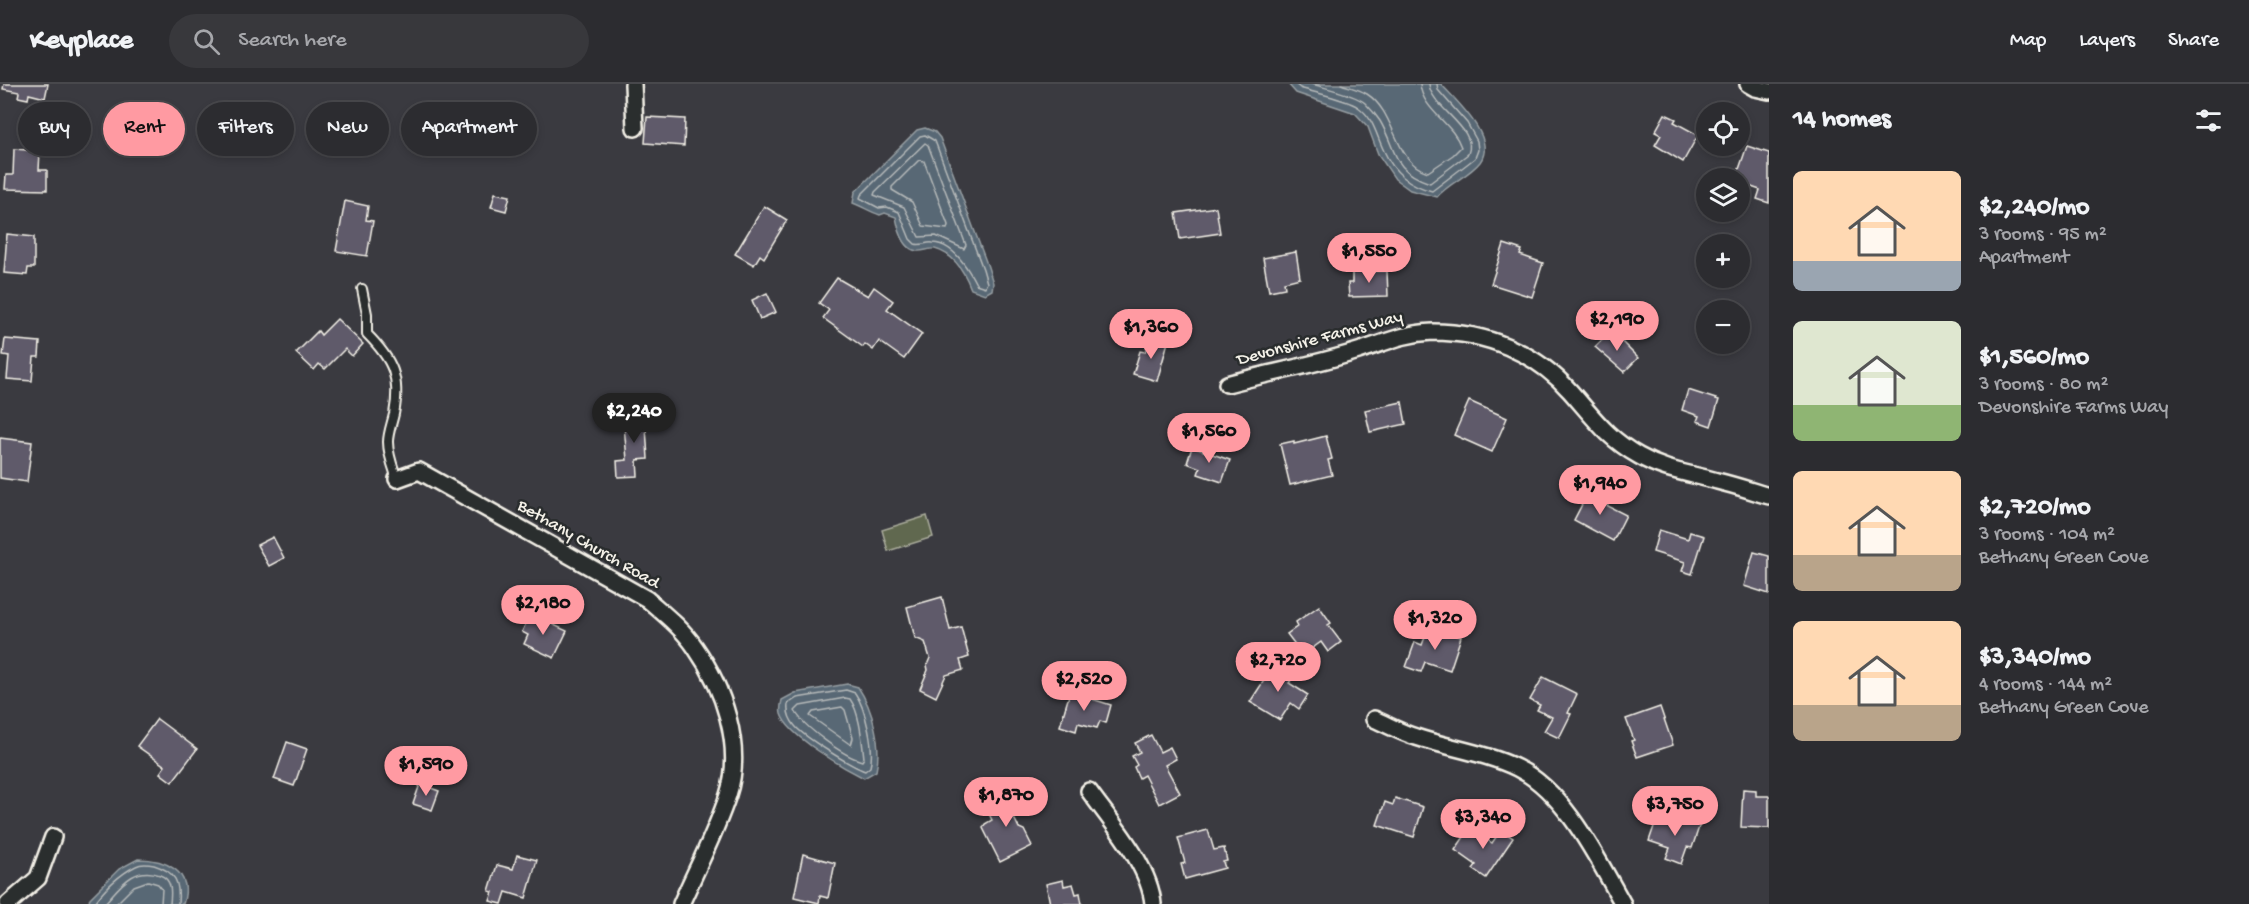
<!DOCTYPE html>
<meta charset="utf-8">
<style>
:root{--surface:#2c2c30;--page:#38383c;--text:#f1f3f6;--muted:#a6a7ab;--line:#48484c;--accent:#ff9aa2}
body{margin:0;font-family:"Gochi Hand",sans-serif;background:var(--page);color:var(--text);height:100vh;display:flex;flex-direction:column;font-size:22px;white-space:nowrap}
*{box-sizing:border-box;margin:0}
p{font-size:20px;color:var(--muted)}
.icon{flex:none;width:33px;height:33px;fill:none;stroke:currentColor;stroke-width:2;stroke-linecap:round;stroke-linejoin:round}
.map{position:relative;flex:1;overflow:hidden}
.panel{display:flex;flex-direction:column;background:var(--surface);width:480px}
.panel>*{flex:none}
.hud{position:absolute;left:18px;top:18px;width:570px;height:54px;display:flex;gap:12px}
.controls{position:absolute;left:1696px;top:18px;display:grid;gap:12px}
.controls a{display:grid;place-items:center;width:54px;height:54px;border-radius:50%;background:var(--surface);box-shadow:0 3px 9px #0003,0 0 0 2px var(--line);font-size:30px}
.price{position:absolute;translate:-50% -51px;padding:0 14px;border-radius:21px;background:var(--accent);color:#111;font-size:20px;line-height:39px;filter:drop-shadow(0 2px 3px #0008)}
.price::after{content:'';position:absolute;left:50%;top:36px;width:18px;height:14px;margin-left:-9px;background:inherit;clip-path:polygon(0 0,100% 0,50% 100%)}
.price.on{background:#222;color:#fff}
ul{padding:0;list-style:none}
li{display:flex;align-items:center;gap:18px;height:150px;padding:0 24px}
li span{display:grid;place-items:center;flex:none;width:168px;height:120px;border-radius:9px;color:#555}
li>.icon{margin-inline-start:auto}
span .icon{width:72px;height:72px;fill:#fffc;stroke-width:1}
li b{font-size:26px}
h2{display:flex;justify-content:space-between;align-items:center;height:72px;padding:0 24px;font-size:26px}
.tag{padding:0 21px;border-radius:27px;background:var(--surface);box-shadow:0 3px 9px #0003,0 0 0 2px var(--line);font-size:21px;line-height:54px}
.tag.on{background:var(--accent);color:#111}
header{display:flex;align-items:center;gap:36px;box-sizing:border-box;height:84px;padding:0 30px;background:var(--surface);border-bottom:2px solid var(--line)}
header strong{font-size:28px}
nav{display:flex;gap:33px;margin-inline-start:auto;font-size:21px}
.search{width:420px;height:54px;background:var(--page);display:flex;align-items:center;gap:15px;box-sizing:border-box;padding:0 21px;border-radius:33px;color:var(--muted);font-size:22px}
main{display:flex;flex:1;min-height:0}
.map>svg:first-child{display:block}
.green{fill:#61684f;stroke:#aaac9c;stroke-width:1.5}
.water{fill:#586774;stroke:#969ea2;stroke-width:1.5}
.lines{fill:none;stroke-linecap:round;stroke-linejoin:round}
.shore{stroke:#b6baba;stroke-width:1.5}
.building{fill:#5f5a6b;stroke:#f4f1e8;stroke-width:1.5}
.service-casing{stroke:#f4f1e8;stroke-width:12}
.minor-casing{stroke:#f4f1e8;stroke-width:20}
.service{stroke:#2a2d2e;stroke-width:8}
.minor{stroke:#2a2d2e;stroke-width:15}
.labels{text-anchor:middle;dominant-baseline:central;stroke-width:5;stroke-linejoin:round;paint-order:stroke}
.street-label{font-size:18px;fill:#f4f1e8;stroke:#2a2d2e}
</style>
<header>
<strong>Keyplace</strong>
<div class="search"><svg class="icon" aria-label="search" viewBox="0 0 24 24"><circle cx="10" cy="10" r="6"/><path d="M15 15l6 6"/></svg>Search here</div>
<nav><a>Map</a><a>Layers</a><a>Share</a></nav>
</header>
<main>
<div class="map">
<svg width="1769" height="820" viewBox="0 0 1769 820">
<rect width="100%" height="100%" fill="#3a3a40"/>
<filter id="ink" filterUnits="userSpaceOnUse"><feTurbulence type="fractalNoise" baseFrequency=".0167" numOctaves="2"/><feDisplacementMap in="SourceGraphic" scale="12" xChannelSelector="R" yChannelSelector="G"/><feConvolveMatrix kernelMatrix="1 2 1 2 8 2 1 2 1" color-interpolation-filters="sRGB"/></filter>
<g filter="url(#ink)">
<path class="green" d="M927 432 933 453 888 467 882 446Z"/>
<g class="water">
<path d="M1288 0H1441C1455 16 1498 54 1480 78 1469 92 1449 99 1437 113L1410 106 1395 95 1378 70 1368 43 1355 29 1296 9Z"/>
<path d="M925 44 935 48 940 54 988 183 993 199 992 206 985 210 971 205C965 189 954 170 935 165 929 164 923 168 917 167 903 165 898 144 896 133L885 129 880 131C871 128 863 123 853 119L855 108 917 46Z"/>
<path d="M847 600 858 603C873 625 882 662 876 687L864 694C844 684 788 652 781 630 780 626 781 620 782 616L795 609Z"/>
<path d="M138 775C165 775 194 787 183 820H88L90 814 119 785Z"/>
</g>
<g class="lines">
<g class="shore">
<path d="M1295 0 1300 4C1315 9 1346 15 1358 23 1374 34 1376 51 1384 67 1394 89 1409 101 1432 107L1475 74 1478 66 1477 57 1467 39 1438 6 1437 0"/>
<path d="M1312 0C1325 4 1355 10 1365 19 1370 24 1376 31 1380 37 1397 66 1391 86 1430 99L1468 70C1479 45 1431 24 1429 0"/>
<path d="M1341 0C1349 3 1359 5 1367 10 1397 29 1393 78 1428 88L1453 71 1461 63C1453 39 1422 26 1420 0"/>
<path d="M925 51 935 57 983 185 987 199 985 203 976 200C968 184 954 160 933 159 926 158 922 162 915 160L910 155 899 128 887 123 879 124 860 114 861 111 920 52Z"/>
<path d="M925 59 928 61 966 161 964 165 936 152 919 153 904 123 874 111 875 108Z"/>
<path d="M919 76 924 77 948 141 947 145 923 142 912 118 892 106V103Z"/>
<path d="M846 606 855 609C865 623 875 665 870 683L865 687C851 682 804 653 795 642 789 635 787 628 788 620L797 614Z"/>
<path d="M845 614 850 615C860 629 862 657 864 674L862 677C843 672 804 643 795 627L800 622Z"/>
<path d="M842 623 845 626 853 654 851 661 810 632 813 628Z"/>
<path d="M94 820C104 805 120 790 136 782 141 779 149 780 154 781 176 788 180 798 178 820"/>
<path d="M104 820C120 803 133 781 160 791 173 796 171 809 170 820"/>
<path d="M116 820 134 802 148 797 158 800 162 805 161 820"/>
</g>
</g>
<g class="building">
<path d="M4 0H48L45 14 29 10 28 15 18 13 19 8 3 5Z"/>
<path d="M1665 30 1676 35 1674 38 1698 51 1683 78 1655 61 1661 51 1655 48Z"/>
<path d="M647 33 685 35 684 62 645 59Z"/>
<path d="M1747 62 1769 69V119L1757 115 1760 106 1740 99V94H1736Z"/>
<path d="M14 65 40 67 39 86H47V106L5 105 6 91H13Z"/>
<path d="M495 109 510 112 506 127 491 123Z"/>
<path d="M345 117 368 122 366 136 373 137 367 172 336 167Z"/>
<path d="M764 122 787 136 764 174 760 171 754 181 735 170Z"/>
<path d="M1216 123 1220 149 1180 155 1176 129Z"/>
<path d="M7 150 34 153V184H28L27 191 4 189Z"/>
<path d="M1504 160 1522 166 1520 171 1543 179 1532 213 1491 200Z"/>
<path d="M1296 168 1300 194 1284 198 1285 204 1269 207 1263 174Z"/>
<path d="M1387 187 1388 212 1349 213 1348 199H1352V188Z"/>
<path d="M837 194 868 212 874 203 893 217 887 225 922 250 904 275 879 257 873 266 865 260 863 263 823 234 829 226 819 219Z"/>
<path d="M767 209 776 228 760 235 752 216Z"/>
<path d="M337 235 363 260 352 272 345 265 325 285 319 280 314 286 296 269 318 247 321 251Z"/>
<path d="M1611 247 1638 274 1624 288 1595 263Z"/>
<path d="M1149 253 1168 258 1157 297 1133 290 1140 267 1145 268Z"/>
<path d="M5 255 40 258 39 273H34L32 297 7 295 9 272 3 271Z"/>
<path d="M1688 306 1719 316 1711 342 1697 337 1699 332 1682 326Z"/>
<path d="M1469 317 1507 334 1492 368 1454 351Z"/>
<path d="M1402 318 1406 340 1370 348 1365 326Z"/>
<path d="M645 327 648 375 637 376 638 392 618 393 617 377 627 376 623 329Z"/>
<path d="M1326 352 1332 375 1328 376 1332 391 1290 401 1280 360 1294 357V360Z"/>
<path d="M0 354 32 358 27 398 0 394Z"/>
<path d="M1192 363 1230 376 1222 398 1198 390 1200 384 1187 379Z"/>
<path d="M1590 405 1603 412 1600 418 1626 431 1613 457 1574 436Z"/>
<path d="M1659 446 1688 455 1690 448 1704 452 1692 490 1682 487 1685 478 1653 468Z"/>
<path d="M273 453 284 474 269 482 257 461Z"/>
<path d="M1754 468 1769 472V510L1744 502Z"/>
<path d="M942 513 950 546 961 543 969 573 960 576 963 586 946 591 936 613 920 605 928 586 927 581 930 574 925 558 915 554 907 523Z"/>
<path d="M1319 522 1331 539 1328 541 1341 558 1328 568 1321 558 1303 571 1287 550 1298 542 1296 538Z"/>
<path d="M530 530 567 547 554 574 524 560 528 551 522 548Z"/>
<path d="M1438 545 1461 553 1450 586 1425 578 1421 588 1406 583 1415 558 1422 561 1427 548 1436 551Z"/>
<path d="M1276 578 1295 590 1289 599 1308 611 1299 625 1291 619 1280 636 1250 618Z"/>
<path d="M1543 593 1577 610 1568 629 1571 630 1559 654 1544 647 1552 633 1537 626 1540 621 1530 616Z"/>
<path d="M1070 608 1111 621 1106 639 1100 637 1097 644 1078 639 1076 647 1060 642Z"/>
<path d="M1660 623 1673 661 1637 673 1631 657 1634 656 1626 635Z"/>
<path d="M157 635 197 665 172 698 160 689 165 682 137 662Z"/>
<path d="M1151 651 1160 668 1170 663 1176 675 1165 681 1180 709 1159 720 1144 691 1139 694 1134 683 1137 681 1132 672 1140 668 1135 659Z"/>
<path d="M287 658 307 665 294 702 274 695Z"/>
<path d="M420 700 439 707 432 726 413 720Z"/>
<path d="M1743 705 1756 706V712H1769V744L1741 743Z"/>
<path d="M998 707 1021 714 1017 725 1011 728 1019 744 1024 746 1032 762 1000 778 983 744 985 740 992 736 988 728 991 726Z"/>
<path d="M1395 714 1423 723 1414 753 1377 741 1385 718 1393 721Z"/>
<path d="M1658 731 1686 741 1688 736 1700 740 1692 764 1687 763 1681 780 1666 774 1670 764 1649 757Z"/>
<path d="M1470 744 1492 759 1501 746 1513 754 1486 794 1473 785 1476 781 1455 766Z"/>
<path d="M1208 746 1214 766 1224 764 1227 777 1223 778 1225 784 1185 795 1181 780 1185 779 1178 754Z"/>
<path d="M803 770 835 779 828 814 820 812 819 819 794 813Z"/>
<path d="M517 771 537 776 526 814 506 808 502 820 490 817 493 808 489 807 497 781 513 785Z"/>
<path d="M1063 796 1064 802 1073 800 1076 810 1080 809 1082 820H1050L1046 800Z"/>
</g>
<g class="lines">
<defs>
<path id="service" d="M362 205 367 230V250C393 276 401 294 394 330 392 339 388 349 388 358 388 371 393 383 397 395"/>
<g id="minor">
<path d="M633 0 635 44"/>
<path d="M1748 0 1755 4 1769 7"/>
<path d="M1227 300C1269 289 1313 281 1355 268 1382 260 1403 249 1433 248 1486 248 1535 268 1570 307 1594 334 1607 354 1639 372 1665 387 1689 389 1717 397 1734 401 1752 407 1769 412"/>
<path d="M397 395 419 387 647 515C664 530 682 544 695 563 723 603 744 662 728 711 716 748 697 784 681 820"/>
<path d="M1374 635C1388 641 1402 649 1416 653 1449 664 1486 669 1517 684 1565 707 1598 776 1623 820"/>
<path d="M1089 707C1111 738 1150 782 1153 820"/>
<path d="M8 820 38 794 53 753"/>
</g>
</defs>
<use href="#service" class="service-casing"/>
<use href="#minor" class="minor-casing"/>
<use href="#service" class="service"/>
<use href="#minor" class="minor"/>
</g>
</g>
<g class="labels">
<g class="street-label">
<text transform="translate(1320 255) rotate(-15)">Devonshire Farms Way</text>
<text transform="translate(588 461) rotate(30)">Bethany Church Road</text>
</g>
</g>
</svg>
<div class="controls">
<a><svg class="icon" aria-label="locate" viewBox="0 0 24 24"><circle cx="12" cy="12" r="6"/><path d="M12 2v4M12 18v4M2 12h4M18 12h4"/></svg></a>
<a><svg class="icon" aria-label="layers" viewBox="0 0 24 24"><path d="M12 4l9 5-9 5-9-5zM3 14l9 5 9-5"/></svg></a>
<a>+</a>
<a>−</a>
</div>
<b class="price" style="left:1369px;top:200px">$1,550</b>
<b class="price" style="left:1617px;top:268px">$2,190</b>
<b class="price" style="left:1151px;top:276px">$1,360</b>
<b class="price on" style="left:634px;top:360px">$2,240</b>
<b class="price" style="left:1209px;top:380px">$1,560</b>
<b class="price" style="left:1600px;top:432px">$1,940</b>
<b class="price" style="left:543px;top:552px">$2,180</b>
<b class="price" style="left:1435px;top:567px">$1,320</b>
<b class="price" style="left:1278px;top:609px">$2,720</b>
<b class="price" style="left:1084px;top:628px">$2,520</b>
<b class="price" style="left:426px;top:713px">$1,590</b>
<b class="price" style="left:1006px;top:744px">$1,870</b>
<b class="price" style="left:1675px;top:753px">$3,750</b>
<b class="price" style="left:1483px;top:766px">$3,340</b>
<div class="hud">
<a class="tag">Buy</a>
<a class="tag on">Rent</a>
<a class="tag">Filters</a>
<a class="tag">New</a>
<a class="tag">Apartment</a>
</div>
</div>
<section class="panel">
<h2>14 homes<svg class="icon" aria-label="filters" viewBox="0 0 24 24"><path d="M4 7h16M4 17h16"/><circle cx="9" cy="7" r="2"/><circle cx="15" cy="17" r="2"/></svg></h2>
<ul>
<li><span style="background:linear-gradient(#ffd9b3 75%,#9aa5b1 0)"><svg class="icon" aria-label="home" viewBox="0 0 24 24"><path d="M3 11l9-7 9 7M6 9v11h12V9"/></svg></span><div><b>$2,240/mo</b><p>3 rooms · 95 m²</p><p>Apartment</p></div></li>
<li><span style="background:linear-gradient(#dfe7d0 70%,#8fb573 0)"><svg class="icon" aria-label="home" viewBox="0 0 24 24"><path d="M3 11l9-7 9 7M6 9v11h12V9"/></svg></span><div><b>$1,560/mo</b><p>3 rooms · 80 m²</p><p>Devonshire Farms Way</p></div></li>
<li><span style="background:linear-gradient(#ffd9b3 70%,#b9a48a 0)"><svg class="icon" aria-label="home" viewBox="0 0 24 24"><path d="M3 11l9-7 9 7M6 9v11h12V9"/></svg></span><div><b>$2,720/mo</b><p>3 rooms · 104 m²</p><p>Bethany Green Cove</p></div></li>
<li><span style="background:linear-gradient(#ffd9b3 70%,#b9a48a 0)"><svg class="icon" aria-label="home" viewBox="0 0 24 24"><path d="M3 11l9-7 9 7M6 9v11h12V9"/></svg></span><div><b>$3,340/mo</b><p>4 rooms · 144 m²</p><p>Bethany Green Cove</p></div></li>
</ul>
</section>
</main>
